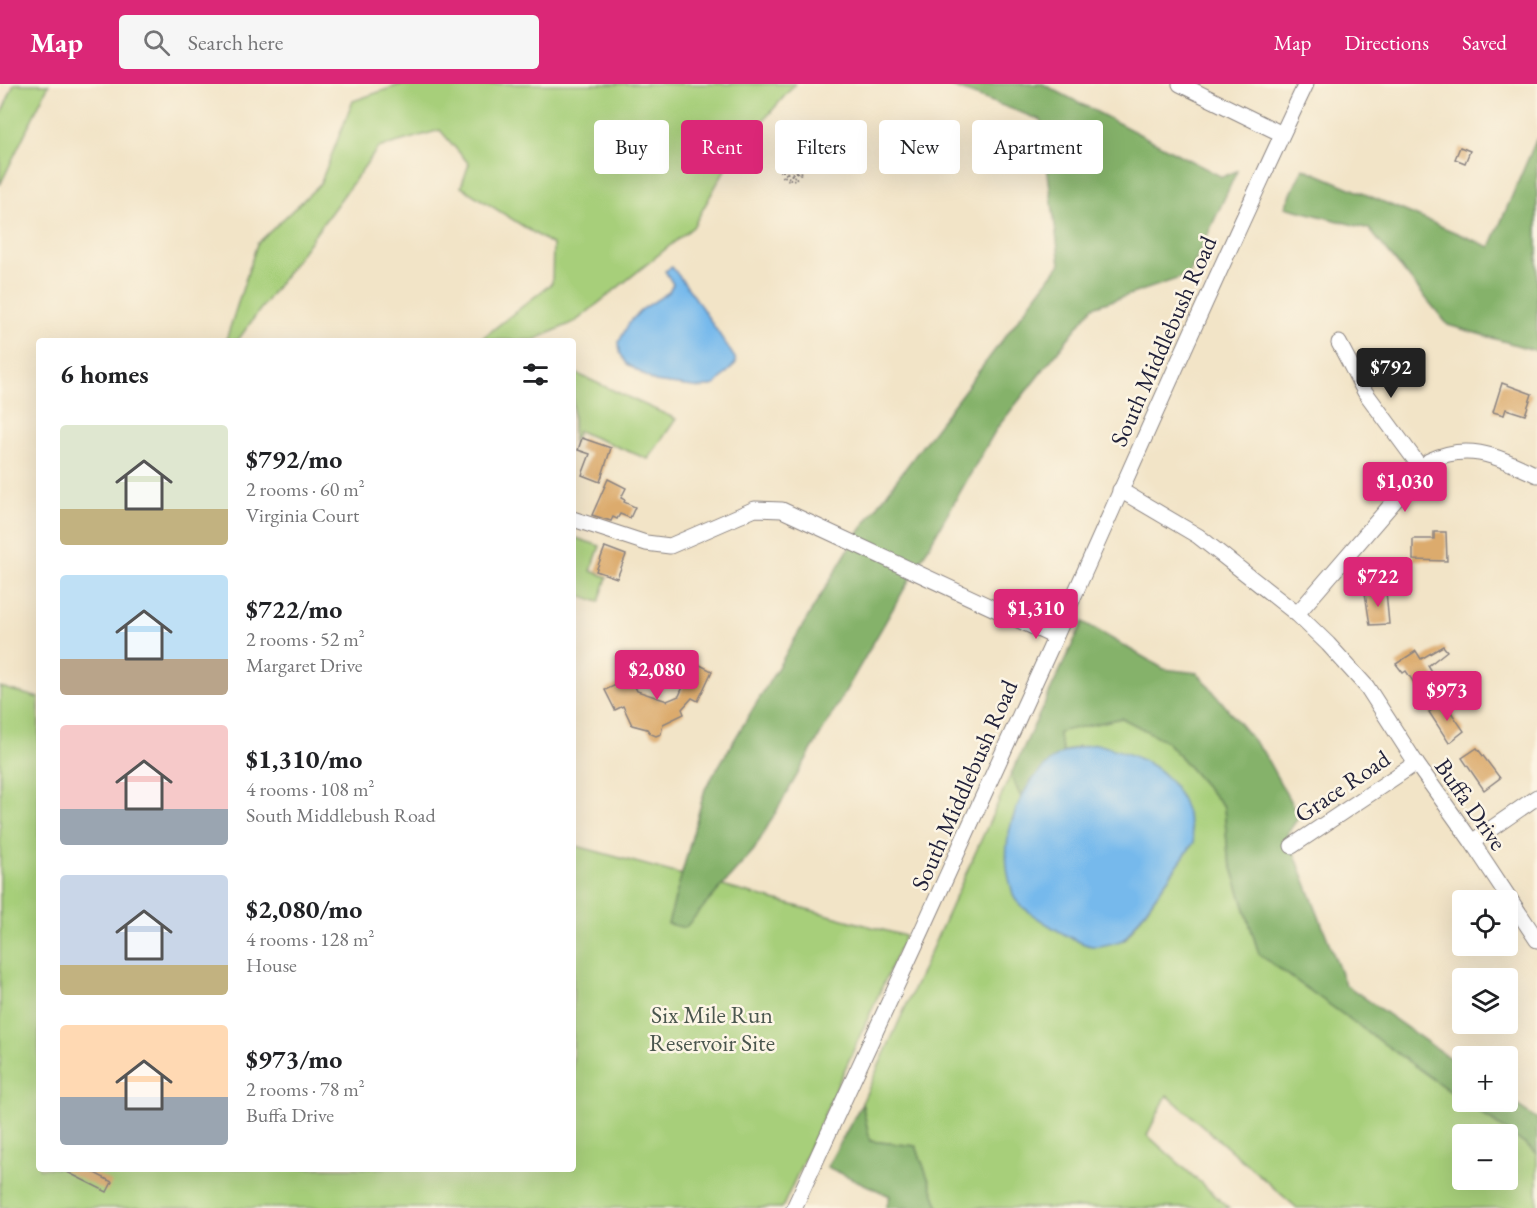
<!DOCTYPE html>
<meta charset="utf-8">
<style>
:root{--surface:#fff;--page:#f6f6f6;--text:#202124;--muted:#757577;--accent:#db2777}
body{margin:0;font-family:"EB Garamond",serif;background:var(--page);color:var(--text);height:100vh;display:flex;flex-direction:column;font-size:22px;white-space:nowrap}
*{box-sizing:border-box;margin:0}
p{font-size:20px;color:var(--muted)}
.icon{flex:none;width:33px;height:33px;fill:none;stroke:currentColor;stroke-width:2;stroke-linecap:round;stroke-linejoin:round}
.map{position:relative;flex:1;overflow:hidden}
.side{position:absolute;left:36px;top:254px;width:540px;height:834px;display:flex;flex-direction:column;background:var(--surface);border-radius:6px;box-shadow:0 6px 24px #0002}
.side>*{flex:none}
.top-card{position:absolute;left:594px;top:36px;width:570px;height:54px;display:flex;gap:12px}
.controls{position:absolute;left:1452px;top:806px;display:grid;gap:12px}
.controls a{display:grid;place-items:center;width:66px;height:66px;border-radius:6px;background:var(--surface);box-shadow:0 6px 24px #0002;font-size:30px}
.price{position:absolute;translate:-50% -51px;padding:0 14px;border-radius:6px;background:var(--accent);color:#fff;font-size:20px;line-height:39px;filter:drop-shadow(0 2px 3px #0008)}
.price::after{content:'';position:absolute;left:50%;top:36px;width:18px;height:14px;margin-left:-9px;background:inherit;clip-path:polygon(0 0,100% 0,50% 100%)}
.price.active{background:#222;color:#fff}
ul{padding:0;list-style:none}
li{display:flex;align-items:center;gap:18px;height:150px;padding:0 24px}
li span{display:grid;place-items:center;flex:none;width:168px;height:120px;border-radius:6px;color:#555}
li>.icon{margin-inline-start:auto}
span .icon{width:72px;height:72px;fill:#fffc;stroke-width:1}
li b{font-size:26px}
h2{display:flex;justify-content:space-between;align-items:center;height:72px;padding:0 24px;font-size:26px}
.tag{padding:0 21px;border-radius:6px;background:var(--surface);box-shadow:0 6px 24px #0002;font-size:21px;line-height:54px}
.tag.active{background:var(--accent);color:#fff}
header{display:flex;align-items:center;gap:36px;box-sizing:border-box;height:84px;padding:0 30px;background:var(--accent);color:#fff}
header strong{font-size:28px}
nav{display:flex;gap:33px;margin-inline-start:auto;font-size:21px}
.search{width:420px;height:54px;background:var(--page);display:flex;align-items:center;gap:15px;box-sizing:border-box;padding:0 21px;border-radius:6px;color:var(--muted);font-size:22px}
.map>svg:first-child{display:block}
.green{fill:#a7cf7a;stroke:#64785a;stroke-width:1.5;fill-rule:evenodd}
.forest{fill:#85b26a;stroke:#546a52;stroke-width:1.5}
.water{fill:#76b9ec;stroke:#4c6e94;stroke-width:1.5}
.building{fill:#dcab6d}
.lines{fill:none;stroke-linecap:round;stroke-linejoin:round}
.minor-casing{stroke:#8a8381;stroke-width:17}
.path{stroke:#8a8381;stroke-width:2;stroke-dasharray:1.5 4.5;stroke-linecap:butt}
.minor{stroke:#fff;stroke-width:15}
.labels{text-anchor:middle;dominant-baseline:central;stroke-width:5;stroke-linejoin:round;paint-order:stroke}
.street-label{font-size:24px;fill:#22223b;stroke:#fcf5e5}
.park-label{font-size:24px;fill:#4a564e;stroke:#fcf5e5}
</style>
<header>
<strong>Map</strong>
<div class="search"><svg class="icon" aria-label="search" viewBox="0 0 24 24"><circle cx="10" cy="10" r="6"/><path d="M15 15l6 6"/></svg>Search here</div>
<nav><a>Map</a><a>Directions</a><a>Saved</a></nav>
</header>
<div class="map">
<svg width="1537" height="1124" viewBox="0 0 1537 1124">
<rect width="100%" height="100%" fill="#fcf5e5"/>
<filter id="ink" filterUnits="userSpaceOnUse"><feTurbulence type="fractalNoise" baseFrequency=".0167" numOctaves="2"/><feDisplacementMap in="SourceGraphic" scale="12" xChannelSelector="R" yChannelSelector="G"/><feConvolveMatrix kernelMatrix="1 2 1 2 8 2 1 2 1" color-interpolation-filters="sRGB"/></filter>
<filter id="wash" filterUnits="userSpaceOnUse"><feTurbulence type="fractalNoise" baseFrequency=".008" numOctaves="4" result="noise"/><feDisplacementMap in="SourceGraphic" scale="24" xChannelSelector="R" yChannelSelector="G"/><feGaussianBlur stdDeviation="1.35" result="paint"/><feColorMatrix in="noise" values="0 0 0 0 0 0 0 0 0 0 0 0 0 0 0 0 0 1.4 0 .05"/><feComposite in="paint" operator="in"/></filter>
<g filter="url(#wash)">
<rect width="100%" height="100%" fill="#f2e4c7"/>
<g class="green">
<path d="M14 0H49L0 101V33Z"/>
<path d="M402 0H795L732 73 693 143 576 237 534 256H480L552 199 553 161 461 103 469 80 440 46 378 64 238 256H226L257 160 320 100 353 17Z"/>
<path d="M573 288 676 335 648 375 578 347 573 359Z"/>
<path d="M573 453 600 462 591 487 607 493 599 518 573 509Z"/>
<path d="M0 603 39 614V1084H573V761L905 852 782 1124H0Z"/>
<path d="M1122 634 1166 657 1224 723 1228 771 1259 870 1537 1069V1124H1297L1167 1011 1147 1051 1229 1124H939L916 1062 870 1057 862 1019 1011 690 1022 716 1012 736 1125 856 1194 758 1079 662 1063 668 1057 648ZM1462 1050H1508V1095H1462Z"/>
</g>
<g class="forest">
<path d="M944 0H1043L1222 93 1237 87 1189 191 1093 223 997 344 754 766 685 844 668 840 705 705 857 451 895 398 1060 180 1041 36Z"/>
<path d="M1537 54V267L1448 241 1369 145 1285 123 1303 84 1490 163Z"/>
<path d="M1083 538 1164 585 1198 589 1263 668 1299 733 1287 750 1345 900 1462 983V1016L1259 870 1228 771 1224 723 1166 657 1122 634 1058 648 1063 668C1044 682 1032 695 1022 716L1011 690Z"/>
<path d="M1508 1015 1537 1035V1069L1465 1017H1508Z"/>
<path d="M862 1019 870 1057 916 1062 939 1124H886L890 1112 827 1083Z"/>
</g>
<g class="water">
<path d="M672 183 694 212 735 274 736 279 715 301 701 304 655 298 627 280 620 269 619 258 629 239 641 226 669 208 673 200 665 187Z"/>
<path d="M1096 660C1134 670 1169 681 1184 721 1189 733 1191 746 1194 758L1124 856C1115 858 1102 863 1093 862 1078 861 1024 828 1015 815 1013 812 1012 806 1011 802 998 762 1015 709 1046 681 1060 667 1077 663 1096 660Z"/>
</g>
<g id="blocks">
<g class="building">
<path d="M1460 63 1470 67 1465 79 1455 75Z"/>
<path d="M1502 299 1532 310 1525 331 1506 325 1504 331 1493 328Z"/>
<path d="M582 354 611 364 600 398 582 391 590 370 578 366Z"/>
<path d="M608 395 626 404 621 414 625 416 624 418 635 423 630 434 620 430 617 435 613 433 611 437 592 431Z"/>
<path d="M1434 448H1446L1447 477 1413 476V455H1434Z"/>
<path d="M605 463 626 471 617 494 596 487Z"/>
<path d="M1386 507 1389 540 1370 541 1365 509Z"/>
<path d="M1443 562 1447 567 1428 582 1436 595 1419 606 1406 587 1403 589 1396 580 1416 567 1421 575Z"/>
<path d="M694 578 712 587 698 617 692 614 682 625 684 630 663 640 661 650 656 652 651 650 647 645 632 641 623 622 615 626 605 606 631 594 637 607 667 617 679 612Z"/>
<path d="M1444 618 1464 647 1449 659 1429 628Z"/>
<path d="M1477 664 1500 694 1484 706 1462 674Z"/>
<path d="M59 1084H85L112 1098 107 1108Z"/>
</g>
</g>
</g>
<g filter="url(#ink)">
<use href="#blocks" fill-opacity="0" stroke="#8a8381" stroke-width="1.5"/>
<g class="lines">
<defs>
<g id="minor">
<path d="M1180 0 1282 50"/>
<path d="M1339 259 1365 308 1421 384"/>
<path d="M1120 406 1198 452 1297 530 1328 560 1367 603 1416 679 1472 758 1537 856"/>
<path d="M573 435 646 459 670 462 755 425 782 426 1055 553"/>
<path d="M1297 530 1429 377C1470 357 1499 374 1537 391"/>
<path d="M1472 758 1537 713"/>
<path d="M1292 762 1416 679"/>
<path d="M794 1124C882 934 969 745 1055 554 1138 369 1219 183 1306 0"/>
</g>
</defs>
<use href="#minor" class="minor-casing"/>
<path class="path" d="M782 75 785 78 791 75 797 77 791 74 784 76 792 73 799 76 803 84 800 92 801 85 798 78 800 85 797 91 791 94 784 92 790 95 798 94C790 98 783 96 780 87L782 78 783 90V80L784 88 787 91H794L799 86 797 80 791 77 787 78 795 79 789 80 793 81 794 87 795 81H797V87L793 91 787 89H793L788 87 787 83 786 88 785 86 786 80 792 86 790 83"/>
<use href="#minor" class="minor"/>
</g>
</g>
<g class="labels">
<g class="street-label">
<text transform="translate(1163 257) rotate(-66)">South Middlebush Road</text>
<text transform="translate(964 701) rotate(-66)">South Middlebush Road</text>
<text transform="translate(1342 702) rotate(-34)">Grace Road</text>
<text transform="translate(1471 720) rotate(55)">Buffa Drive</text>
</g>
<g class="park-label">
<text x="712" y="930">Six Mile Run<tspan x="712" dy="28">Reservoir Site</tspan></text>
</g>
</g>
</svg>
<div class="controls">
<a><svg class="icon" aria-label="locate" viewBox="0 0 24 24"><circle cx="12" cy="12" r="6"/><path d="M12 2v4M12 18v4M2 12h4M18 12h4"/></svg></a>
<a><svg class="icon" aria-label="layers" viewBox="0 0 24 24"><path d="M12 4l9 5-9 5-9-5zM3 14l9 5 9-5"/></svg></a>
<a>+</a>
<a>−</a>
</div>
<b class="price active" style="left:1391px;top:315px">$792</b>
<b class="price" style="left:1405px;top:429px">$1,030</b>
<b class="price" style="left:1378px;top:524px">$722</b>
<b class="price" style="left:1036px;top:556px">$1,310</b>
<b class="price" style="left:657px;top:617px">$2,080</b>
<b class="price" style="left:1447px;top:638px">$973</b>
<div class="top-card">
<a class="tag">Buy</a>
<a class="tag active">Rent</a>
<a class="tag">Filters</a>
<a class="tag">New</a>
<a class="tag">Apartment</a>
</div>
<section class="side">
<h2>6 homes<svg class="icon" aria-label="filters" viewBox="0 0 24 24"><path d="M4 7h16M4 17h16"/><circle cx="9" cy="7" r="2"/><circle cx="15" cy="17" r="2"/></svg></h2>
<ul>
<li><span style="background:linear-gradient(#dfe7d0 70%,#c2b280 0)"><svg class="icon" aria-label="home" viewBox="0 0 24 24"><path d="M3 11l9-7 9 7M6 9v11h12V9"/></svg></span><div><b>$792/mo</b><p>2 rooms · 60 m²</p><p>Virginia Court</p></div></li>
<li><span style="background:linear-gradient(#bfe0f5 70%,#b9a48a 0)"><svg class="icon" aria-label="home" viewBox="0 0 24 24"><path d="M3 11l9-7 9 7M6 9v11h12V9"/></svg></span><div><b>$722/mo</b><p>2 rooms · 52 m²</p><p>Margaret Drive</p></div></li>
<li><span style="background:linear-gradient(#f6c9c9 70%,#9aa5b1 0)"><svg class="icon" aria-label="home" viewBox="0 0 24 24"><path d="M3 11l9-7 9 7M6 9v11h12V9"/></svg></span><div><b>$1,310/mo</b><p>4 rooms · 108 m²</p><p>South Middlebush Road</p></div></li>
<li><span style="background:linear-gradient(#c9d6e8 75%,#c2b280 0)"><svg class="icon" aria-label="home" viewBox="0 0 24 24"><path d="M3 11l9-7 9 7M6 9v11h12V9"/></svg></span><div><b>$2,080/mo</b><p>4 rooms · 128 m²</p><p>House</p></div></li>
<li><span style="background:linear-gradient(#ffd9b3 60%,#9aa5b1 0)"><svg class="icon" aria-label="home" viewBox="0 0 24 24"><path d="M3 11l9-7 9 7M6 9v11h12V9"/></svg></span><div><b>$973/mo</b><p>2 rooms · 78 m²</p><p>Buffa Drive</p></div></li>
</ul>
</section>
</div>
